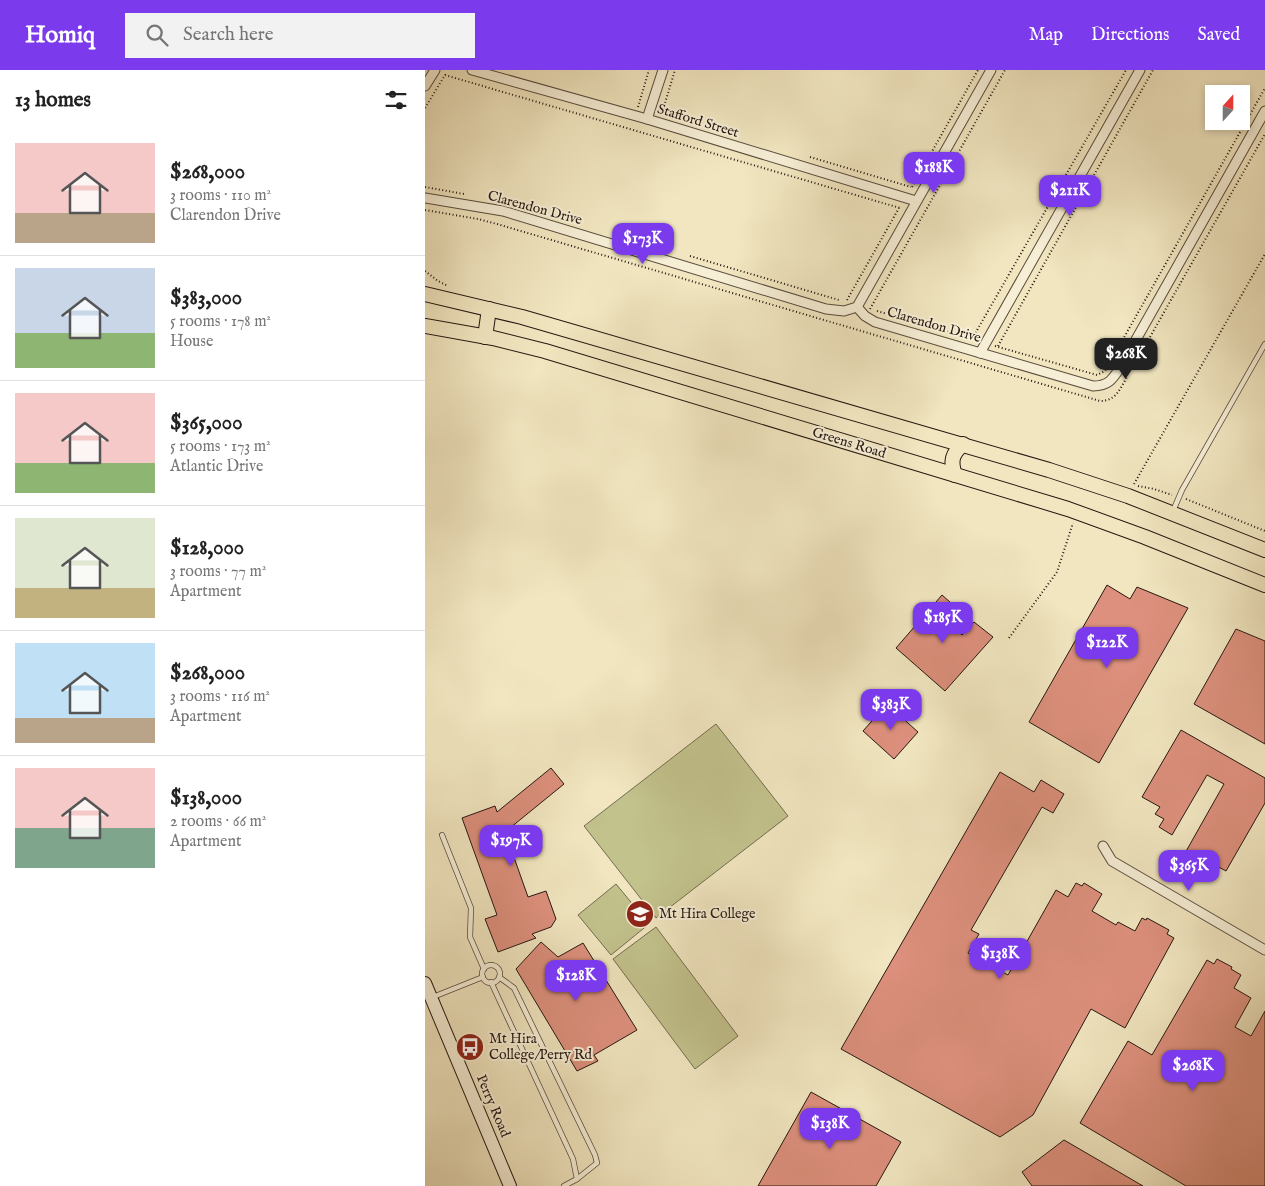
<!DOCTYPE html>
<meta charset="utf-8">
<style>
:root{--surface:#fff;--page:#f2f2f2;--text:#222;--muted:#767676;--line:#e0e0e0;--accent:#7c3aed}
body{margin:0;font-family:"IM FELL English",serif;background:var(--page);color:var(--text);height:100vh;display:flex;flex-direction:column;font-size:19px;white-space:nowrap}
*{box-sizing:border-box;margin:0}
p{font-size:16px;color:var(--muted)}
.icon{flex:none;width:28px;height:28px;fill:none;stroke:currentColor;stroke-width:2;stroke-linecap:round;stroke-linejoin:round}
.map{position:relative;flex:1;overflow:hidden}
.details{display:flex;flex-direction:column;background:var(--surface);width:425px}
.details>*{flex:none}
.needle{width:32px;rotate:21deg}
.buttons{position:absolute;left:780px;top:15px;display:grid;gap:10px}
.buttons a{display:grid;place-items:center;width:45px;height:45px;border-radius:0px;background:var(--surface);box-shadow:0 2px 8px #0003;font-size:25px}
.price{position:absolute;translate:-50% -42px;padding:0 11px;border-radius:10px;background:var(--accent);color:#fff;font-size:16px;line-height:32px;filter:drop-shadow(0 1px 2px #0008)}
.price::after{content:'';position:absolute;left:50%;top:30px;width:15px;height:11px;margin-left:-8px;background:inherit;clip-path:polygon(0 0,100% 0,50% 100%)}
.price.active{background:#222;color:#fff}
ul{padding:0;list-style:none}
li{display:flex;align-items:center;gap:15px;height:125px;padding:0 15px}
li+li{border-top:1px solid var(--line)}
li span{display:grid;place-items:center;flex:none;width:140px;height:100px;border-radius:0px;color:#555}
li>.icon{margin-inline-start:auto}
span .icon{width:60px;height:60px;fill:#fffc;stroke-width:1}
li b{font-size:21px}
h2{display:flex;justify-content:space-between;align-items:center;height:60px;padding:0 15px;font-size:21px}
header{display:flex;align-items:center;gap:30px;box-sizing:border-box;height:70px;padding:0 25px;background:var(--accent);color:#fff}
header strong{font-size:24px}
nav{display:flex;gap:28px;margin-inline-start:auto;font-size:18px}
.search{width:350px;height:45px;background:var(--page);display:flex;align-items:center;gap:12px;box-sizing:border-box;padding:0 18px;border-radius:0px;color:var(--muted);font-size:19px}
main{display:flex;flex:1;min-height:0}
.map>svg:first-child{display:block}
.green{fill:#c2c28d;stroke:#746c4f}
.building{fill:#dd907d;stroke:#261711}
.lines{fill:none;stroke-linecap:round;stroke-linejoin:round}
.service-casing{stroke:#594b3d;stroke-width:6}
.minor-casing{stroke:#594b3d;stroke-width:11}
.secondary-casing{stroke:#261711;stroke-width:14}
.primary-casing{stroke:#261711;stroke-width:16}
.path{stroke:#261711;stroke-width:2;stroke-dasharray:1 2.5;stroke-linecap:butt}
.service{stroke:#f6efd6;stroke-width:4.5}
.minor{stroke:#f6efd6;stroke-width:9}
.secondary{stroke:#f6efd6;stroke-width:12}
.primary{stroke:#f1e6c0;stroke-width:14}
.labels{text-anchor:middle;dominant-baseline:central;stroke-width:4;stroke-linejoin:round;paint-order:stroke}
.street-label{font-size:14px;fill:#261711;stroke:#f6efd6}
.poi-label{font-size:14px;fill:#261711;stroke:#f6efd6;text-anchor:start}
</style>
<header>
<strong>Homiq</strong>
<div class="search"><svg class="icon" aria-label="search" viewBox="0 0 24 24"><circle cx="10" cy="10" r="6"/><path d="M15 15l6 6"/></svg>Search here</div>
<nav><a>Map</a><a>Directions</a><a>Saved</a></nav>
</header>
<main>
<section class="details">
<h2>13 homes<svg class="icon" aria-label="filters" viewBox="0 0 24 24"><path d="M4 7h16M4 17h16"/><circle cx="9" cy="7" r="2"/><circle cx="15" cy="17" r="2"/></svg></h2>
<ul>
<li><span style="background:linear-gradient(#f6c9c9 70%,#b9a48a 0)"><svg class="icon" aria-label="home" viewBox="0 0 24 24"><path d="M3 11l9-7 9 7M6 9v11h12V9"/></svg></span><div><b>$268,000</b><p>3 rooms · 110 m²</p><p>Clarendon Drive</p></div></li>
<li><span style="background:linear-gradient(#c9d6e8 65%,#8fb573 0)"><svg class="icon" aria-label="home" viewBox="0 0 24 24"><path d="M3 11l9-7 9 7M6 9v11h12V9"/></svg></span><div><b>$383,000</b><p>5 rooms · 178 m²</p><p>House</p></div></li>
<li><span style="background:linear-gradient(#f6c9c9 70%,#8fb573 0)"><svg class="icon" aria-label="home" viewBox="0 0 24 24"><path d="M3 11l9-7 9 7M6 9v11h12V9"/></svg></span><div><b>$365,000</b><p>5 rooms · 173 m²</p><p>Atlantic Drive</p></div></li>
<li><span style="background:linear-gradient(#dfe7d0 70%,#c2b280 0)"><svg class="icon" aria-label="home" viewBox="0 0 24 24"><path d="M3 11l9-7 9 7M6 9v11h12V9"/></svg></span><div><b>$128,000</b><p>3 rooms · 77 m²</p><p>Apartment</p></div></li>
<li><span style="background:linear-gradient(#bfe0f5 75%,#b9a48a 0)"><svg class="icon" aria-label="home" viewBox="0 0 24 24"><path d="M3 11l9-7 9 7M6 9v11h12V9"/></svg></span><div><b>$268,000</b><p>3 rooms · 116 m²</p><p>Apartment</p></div></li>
<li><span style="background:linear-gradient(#f6c9c9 60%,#7fa58c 0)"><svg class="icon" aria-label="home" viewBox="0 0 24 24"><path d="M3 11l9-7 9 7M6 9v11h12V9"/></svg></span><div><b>$138,000</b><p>2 rooms · 66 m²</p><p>Apartment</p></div></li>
</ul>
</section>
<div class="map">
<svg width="840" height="1116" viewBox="0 0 840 1116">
<rect width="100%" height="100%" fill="#f1e6c0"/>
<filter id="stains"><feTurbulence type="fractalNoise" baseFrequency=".004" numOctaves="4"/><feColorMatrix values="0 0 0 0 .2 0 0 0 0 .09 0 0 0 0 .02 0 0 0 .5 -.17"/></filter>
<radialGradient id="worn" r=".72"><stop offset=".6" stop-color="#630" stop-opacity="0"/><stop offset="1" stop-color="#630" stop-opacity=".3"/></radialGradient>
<g class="green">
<path d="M291 654 363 746 231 848 159 756Z"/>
<path d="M191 814 224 854 186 885 153 845Z"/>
<path d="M231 857 313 966 270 999 188 889Z"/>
</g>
<g class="building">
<path d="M682 515 705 529 712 517 763 538 674 693 604 652Z"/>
<path d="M517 525 535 541 524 553 537 565 549 552 568 567 520 621 471 578Z"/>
<path d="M811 559 840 571V674L769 634Z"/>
<path d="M462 634 493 662 469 689 438 661Z"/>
<path d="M756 660 840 708V733L801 801 788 794 781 807 755 792 799 714 782 705 747 765 734 757 739 749 730 744 735 737 717 727Z"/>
<path d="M126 698 139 714 80 762 103 827 121 821 131 849 126 857 107 864 111 868 73 882 60 849 72 845 37 748 70 736 72 742Z"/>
<path d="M575 702 609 722 616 710 639 724 628 743 617 737 546 860 554 864 543 883 583 905 631 820 643 827 651 813 657 816 659 813 677 824 667 841 691 855 693 852 710 861 717 848 721 850 722 848 744 860 742 864 749 868 700 958 666 939 608 1045 575 1067 416 979Z"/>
<path d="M116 872 133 887 158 873 212 960 169 985 173 991 152 1001 91 899Z"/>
<path d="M792 889 807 897 806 899 816 905 809 918 826 928 810 957 826 966 840 941V1116H761L655 1053 703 971 727 985 782 890 789 894Z"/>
<path d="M386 1022 476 1072 451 1116H333Z"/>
<path d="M639 1070 718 1116H607L597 1102Z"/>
</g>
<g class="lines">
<defs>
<g id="service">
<path d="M748 441 757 420 840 274"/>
<path d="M17 765 46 838 45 867 59 899"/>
<circle cx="66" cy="904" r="9"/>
<path d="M74 907 89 918 170 1085 172 1093 152 1109"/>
<path d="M66 912 148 1089 152 1109 139 1116"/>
<path d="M8 927 58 907"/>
</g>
<g id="minor">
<path d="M47 0 222 49 491 131"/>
<path d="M0 16 10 0"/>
<path d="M222 49 238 0"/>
<path d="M0 128 78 141 401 239 419 241 432 237"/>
<path d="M432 237 440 246 450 252 668 316C683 316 687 310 695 298L840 41"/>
<path d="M432 237 566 0"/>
<path d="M555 283 715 0"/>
<path d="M678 776 687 791 840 880"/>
</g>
<path id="secondary" d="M0 913 85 1116"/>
<g id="primary">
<path d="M0 224 97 247 624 400 703 426 840 480"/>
<path d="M0 256 68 268 120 281 643 439 720 467 840 515"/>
<path d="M60 267 64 239"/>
<path d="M530 405C525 391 527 384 538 374"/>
</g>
</defs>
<use href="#service" class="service-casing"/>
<use href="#minor" class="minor-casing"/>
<use href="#secondary" class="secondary-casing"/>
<use href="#primary" class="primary-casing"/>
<g class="path">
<path d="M213 37 224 0"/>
<path d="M0 38 20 5 475 138"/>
<path d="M237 43 250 0"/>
<path d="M385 87 486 117"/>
<path d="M0 117 39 124"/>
<path d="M487 117 553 0"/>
<path d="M0 140 53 149 72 154 675 331C691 331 695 319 702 307"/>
<path d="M265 186 414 230"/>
<path d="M0 201 13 211 23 216"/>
<path d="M422 230 474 138"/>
<path d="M445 239 580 0"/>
<path d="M452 241 551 270"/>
<path d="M725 267 840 64"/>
<path d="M547 269 701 0"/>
<path d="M570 276 672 305 680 301 840 18"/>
<path d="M573 276 728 0"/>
<path d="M709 414 840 184"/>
<path d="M713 416 729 419 747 425"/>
<path d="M761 429 840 461"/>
<path d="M584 568 632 502 648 453"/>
</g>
<use href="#service" class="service"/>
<use href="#minor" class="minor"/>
<use href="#secondary" class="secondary"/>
<use href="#primary" class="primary"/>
</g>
<defs>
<symbol id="school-disc" viewBox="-11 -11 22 22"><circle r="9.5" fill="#8f2418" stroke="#f6efd6"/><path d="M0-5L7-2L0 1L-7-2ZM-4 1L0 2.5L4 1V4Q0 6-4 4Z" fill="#fff"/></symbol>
<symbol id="bus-disc" viewBox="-11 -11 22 22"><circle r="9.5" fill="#8f2418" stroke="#f6efd6"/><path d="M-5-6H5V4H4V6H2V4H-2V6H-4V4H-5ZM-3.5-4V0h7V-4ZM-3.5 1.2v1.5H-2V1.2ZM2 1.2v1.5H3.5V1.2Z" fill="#fff"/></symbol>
</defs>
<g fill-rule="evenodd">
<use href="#school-disc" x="199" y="828" width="32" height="32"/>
<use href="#bus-disc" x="29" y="961" width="32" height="32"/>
</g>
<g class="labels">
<g class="street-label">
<text transform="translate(273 51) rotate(17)">Stafford Street</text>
<text transform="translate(110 138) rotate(15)">Clarendon Drive</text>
<text transform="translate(509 255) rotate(16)">Clarendon Drive</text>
<text transform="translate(424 373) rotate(17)">Greens Road</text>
<text transform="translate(68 1036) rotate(67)">Perry Road</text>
</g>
<g class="poi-label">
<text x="234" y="844">Mt Hira College</text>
<text x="64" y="969">Mt Hira<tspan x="64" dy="16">College/Perry Rd</tspan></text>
</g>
</g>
<rect width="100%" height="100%" filter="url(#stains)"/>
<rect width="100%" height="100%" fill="url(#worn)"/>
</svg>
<div class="buttons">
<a><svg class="needle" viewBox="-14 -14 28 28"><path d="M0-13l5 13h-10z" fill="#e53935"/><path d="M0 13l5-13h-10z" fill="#767676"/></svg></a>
</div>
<b class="price" style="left:509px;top:124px">$188K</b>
<b class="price" style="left:645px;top:147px">$211K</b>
<b class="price" style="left:218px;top:195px">$173K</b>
<b class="price active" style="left:701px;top:310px">$268K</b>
<b class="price" style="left:518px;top:574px">$185K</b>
<b class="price" style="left:682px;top:599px">$122K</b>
<b class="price" style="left:466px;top:661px">$383K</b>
<b class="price" style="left:86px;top:797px">$197K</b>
<b class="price" style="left:764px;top:822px">$365K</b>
<b class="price" style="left:575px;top:910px">$138K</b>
<b class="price" style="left:151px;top:932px">$128K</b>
<b class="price" style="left:768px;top:1022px">$268K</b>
<b class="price" style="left:405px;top:1080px">$138K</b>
</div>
</main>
